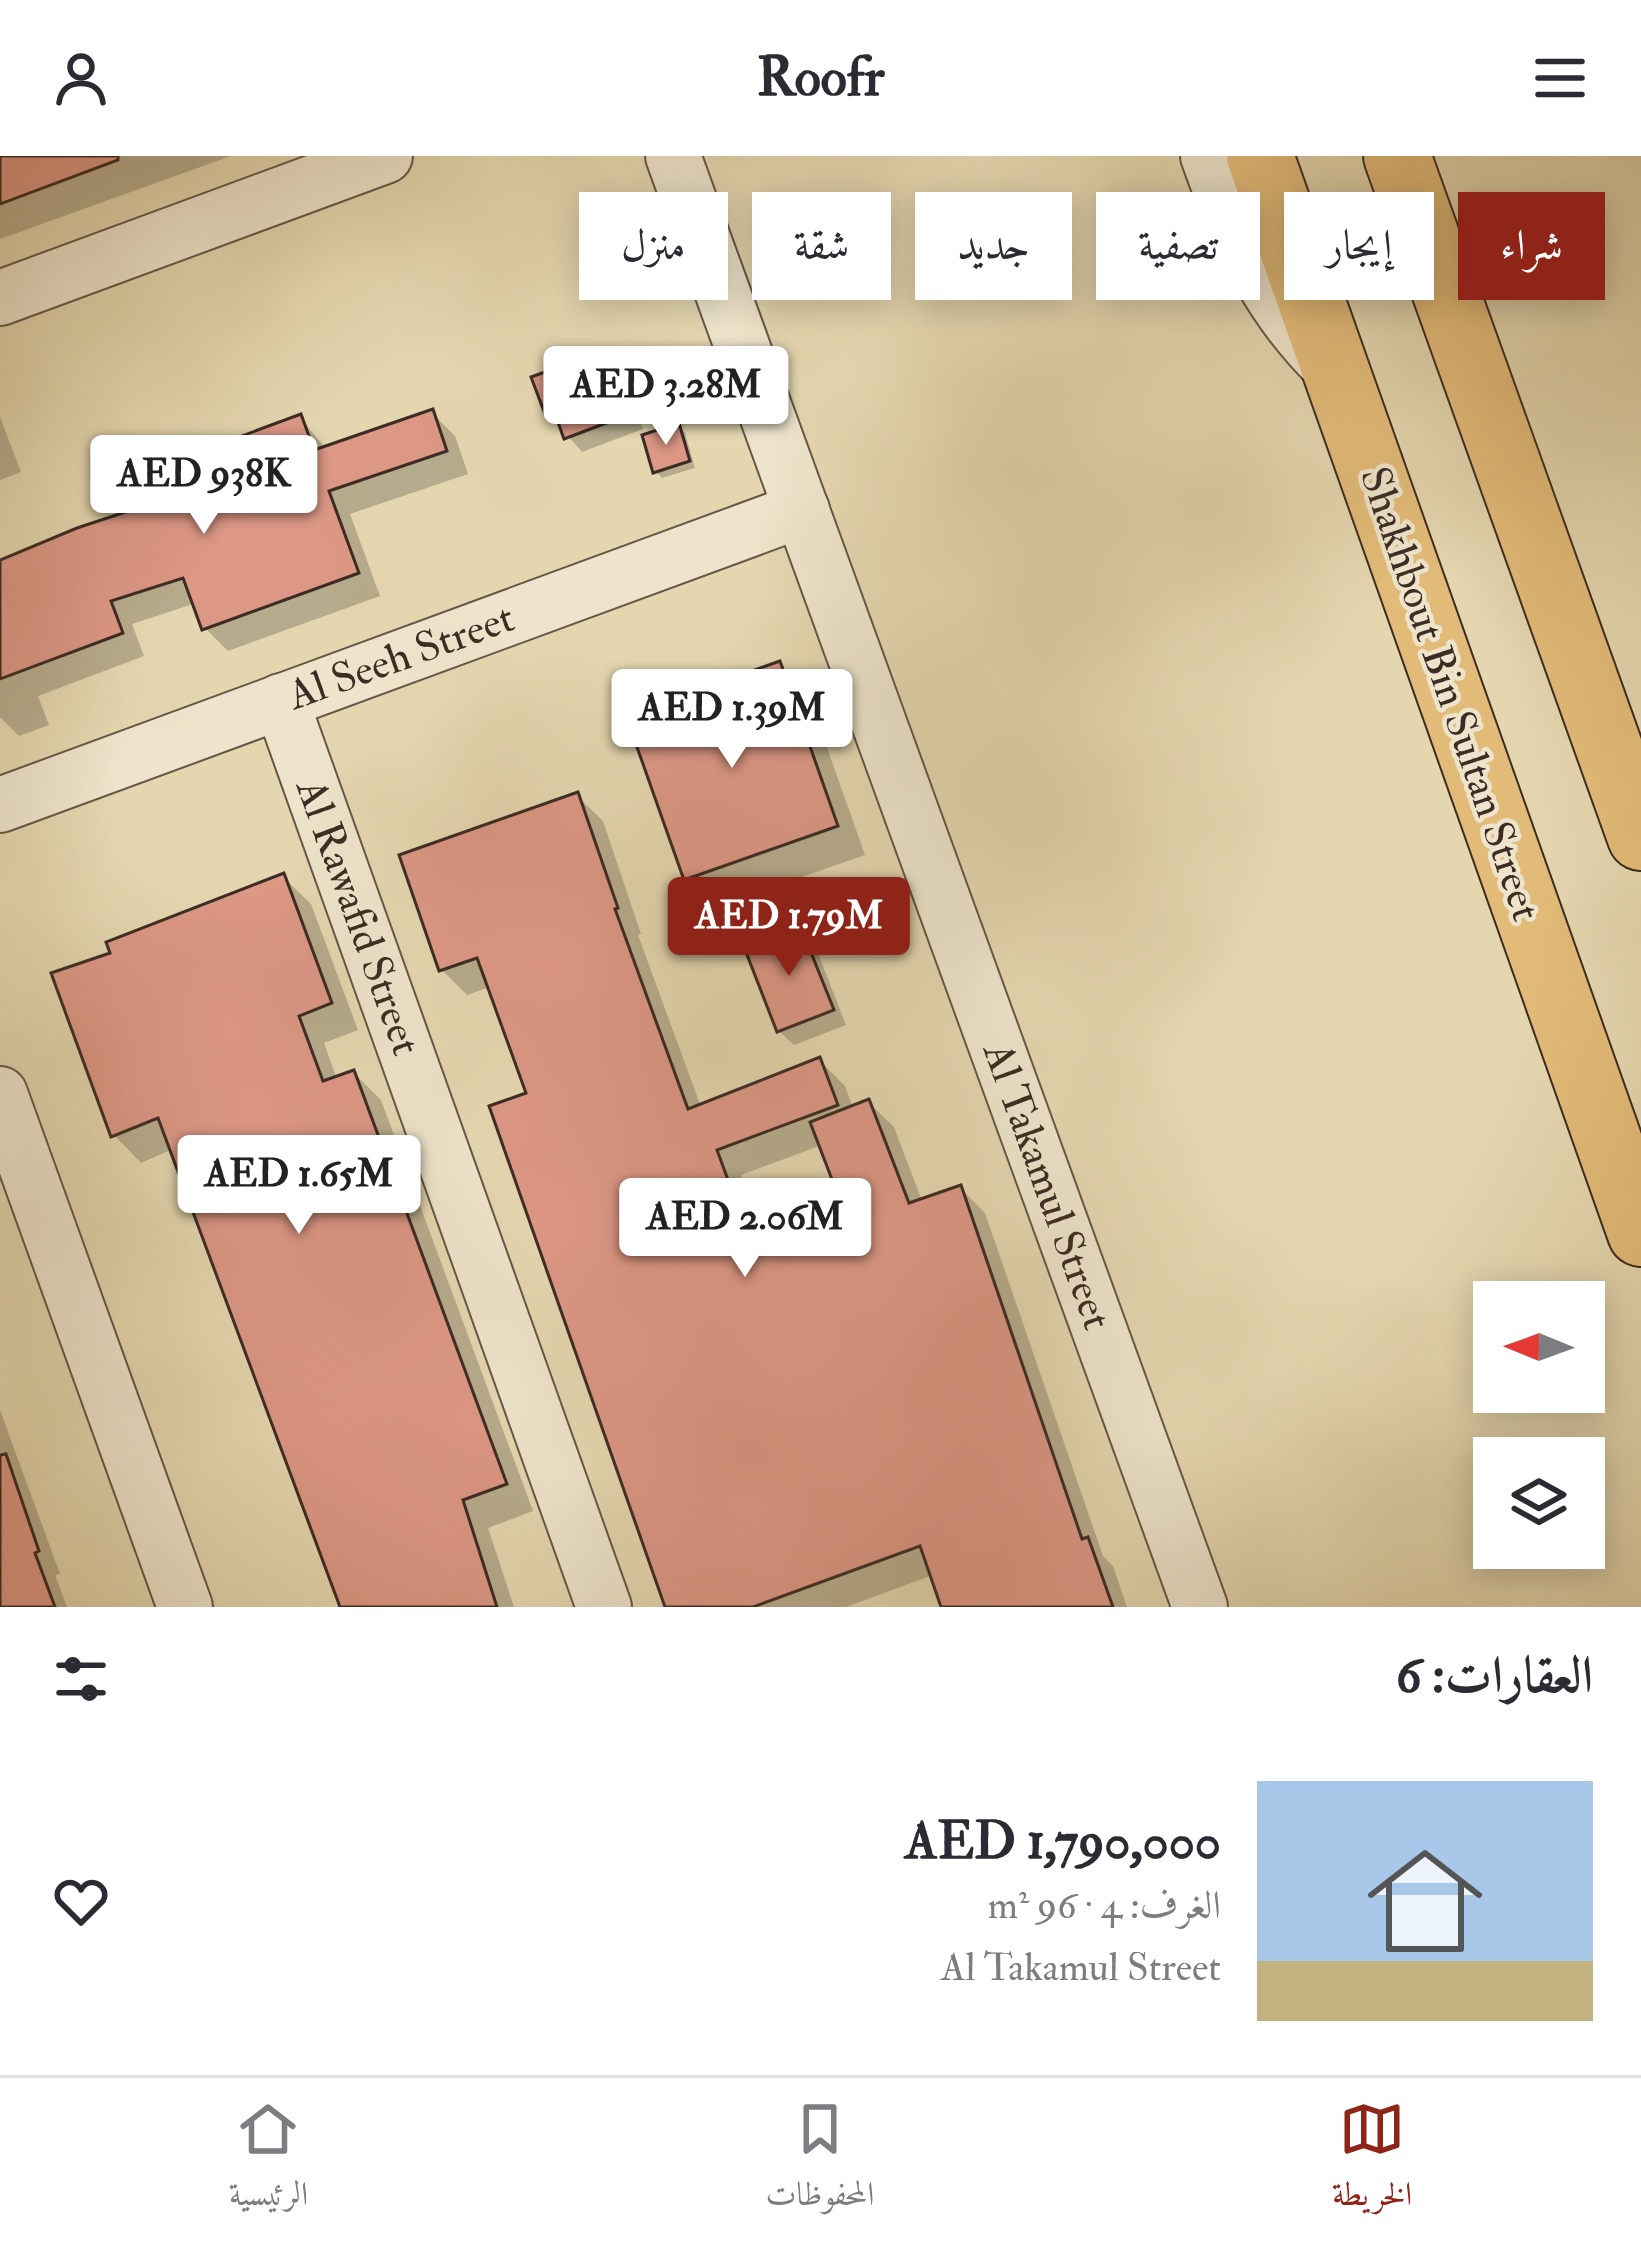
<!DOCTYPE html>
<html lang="ar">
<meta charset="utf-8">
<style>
:root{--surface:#fff;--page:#f2f2f3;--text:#2b2b33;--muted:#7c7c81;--line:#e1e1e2;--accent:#8f2418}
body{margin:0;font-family:"IM FELL Double Pica",Amiri,serif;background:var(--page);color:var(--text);direction:rtl;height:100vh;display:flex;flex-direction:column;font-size:45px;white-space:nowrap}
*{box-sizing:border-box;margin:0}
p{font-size:39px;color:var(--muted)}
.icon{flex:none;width:66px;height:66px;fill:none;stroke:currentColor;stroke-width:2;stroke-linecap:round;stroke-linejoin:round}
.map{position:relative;height:1451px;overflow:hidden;direction:ltr}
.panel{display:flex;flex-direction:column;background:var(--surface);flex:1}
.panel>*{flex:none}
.guide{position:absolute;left:36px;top:36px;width:1569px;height:108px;direction:rtl;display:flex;gap:24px}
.needle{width:78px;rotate:271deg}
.tools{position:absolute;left:1473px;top:1125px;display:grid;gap:24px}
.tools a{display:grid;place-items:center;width:132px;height:132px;border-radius:0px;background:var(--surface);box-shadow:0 6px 30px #0003;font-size:60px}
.price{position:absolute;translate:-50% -102px;padding:0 27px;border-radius:12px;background:#fff;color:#222;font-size:39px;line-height:78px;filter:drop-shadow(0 3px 6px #0008)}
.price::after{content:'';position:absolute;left:50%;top:72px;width:36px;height:27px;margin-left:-18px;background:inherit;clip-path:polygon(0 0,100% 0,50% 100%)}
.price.current{background:var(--accent);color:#fff}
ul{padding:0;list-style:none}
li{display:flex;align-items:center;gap:36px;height:300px;padding:0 48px}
li span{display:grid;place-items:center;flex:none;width:336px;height:240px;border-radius:0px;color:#555}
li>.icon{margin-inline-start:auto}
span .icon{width:144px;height:144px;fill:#fffc;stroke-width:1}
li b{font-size:51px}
h2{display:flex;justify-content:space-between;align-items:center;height:144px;padding:0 48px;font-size:51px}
.chip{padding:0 42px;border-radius:0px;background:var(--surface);box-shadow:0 6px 30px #0003;font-size:42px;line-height:108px}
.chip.current{background:var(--accent);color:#fff}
header{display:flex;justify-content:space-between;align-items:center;height:156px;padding:0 48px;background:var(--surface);font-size:54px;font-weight:800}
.menu{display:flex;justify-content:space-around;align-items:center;height:168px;border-top:3px solid var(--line);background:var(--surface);font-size:33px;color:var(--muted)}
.menu a{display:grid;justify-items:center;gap:6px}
.menu .current{color:var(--accent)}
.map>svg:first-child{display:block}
.shadow{fill:#0003;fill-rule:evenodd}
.building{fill:#dc9785;stroke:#3d2c24;stroke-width:3}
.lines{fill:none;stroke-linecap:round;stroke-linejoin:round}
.minor-casing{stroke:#675647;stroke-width:58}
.major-casing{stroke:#3d2c24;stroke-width:70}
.minor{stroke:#ede4cb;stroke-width:54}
.major{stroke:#e2bb78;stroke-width:66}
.labels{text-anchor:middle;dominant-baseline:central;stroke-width:9;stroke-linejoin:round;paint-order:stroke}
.street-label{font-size:42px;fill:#3d2c24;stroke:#ede4cb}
</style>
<header><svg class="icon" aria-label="menu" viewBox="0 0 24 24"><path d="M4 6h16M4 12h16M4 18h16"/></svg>Roofr<svg class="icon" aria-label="person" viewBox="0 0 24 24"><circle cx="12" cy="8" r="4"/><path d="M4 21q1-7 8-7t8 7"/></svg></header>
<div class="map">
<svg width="1641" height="1451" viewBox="0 0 1641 1451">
<rect width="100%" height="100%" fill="#e4d6af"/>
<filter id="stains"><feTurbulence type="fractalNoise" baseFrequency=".00167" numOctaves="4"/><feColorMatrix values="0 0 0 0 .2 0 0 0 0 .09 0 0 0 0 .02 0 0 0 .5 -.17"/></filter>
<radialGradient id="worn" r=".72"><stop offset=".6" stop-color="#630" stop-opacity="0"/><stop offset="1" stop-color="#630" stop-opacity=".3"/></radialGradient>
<g class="shadow">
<path d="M0 0H231L0 83Z"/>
<path d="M607 197 622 212 643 273 582 296 547 256Z"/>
<path d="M432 257 455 280 468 318 350 358 380 440 228 495 205 472 196 447 132 468 144 500 38 540 49 569 19 580 0 561V424L160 348 300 262 326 293Z"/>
<path d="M0 261 21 316 0 324Z"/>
<path d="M678 270 685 277 695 312 662 322 656 315Z"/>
<path d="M779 509 808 538 865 699 715 751 686 722Z"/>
<path d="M577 640 603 665 641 778 638 779 701 951 819 904 845 930 853 952 868 946 894 971 922 1045 960 1032 985 1057 1103 1400 1113 1410 1127 1451H944L933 1419 846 1451H669L514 1020 518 1019 530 938 490 831 467 839 442 814ZM822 989 853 1069 770 1099 741 1019Z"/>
<path d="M283 721 311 748 358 874 324 887 337 923 354 917 381 944 533 1355 488 1372 514 1451H342L173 993 141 1007 114 979 113 799Z"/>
<path d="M799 773 814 787 846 869 794 889 779 875Z"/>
<path d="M0 1254 60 1418 55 1419 67 1451H0Z"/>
</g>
<g class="building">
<path d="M0 0H118V4L0 48Z"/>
<path d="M608 194 630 258 564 283 554 255 545 258 531 221Z"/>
<path d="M433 253 447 295 329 335 359 417 202 474 183 422 111 445 123 477 0 523V404L77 372 156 346 145 316 301 258 314 294Z"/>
<path d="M679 267 690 305 653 317 642 279Z"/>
<path d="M780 505 838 670 684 724 626 560Z"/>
<path d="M578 636 618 752 615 753 688 953 820 901 838 949 717 994 756 1100 849 1068 810 966 869 943 909 1047 961 1029 1082 1383 1088 1381 1113 1451H941L920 1390 753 1451H665L489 950 526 937 477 802 439 815 399 699Z"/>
<path d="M284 717 332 847 299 860 323 925 354 914 507 1328 463 1344 497 1451H340L158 962 111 981 51 817 110 797 106 786Z"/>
<path d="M800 769 834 854 777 876 744 791Z"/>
<path d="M6 1298 39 1395 35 1397 55 1451H0V1299Z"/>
</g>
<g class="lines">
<defs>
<g id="minor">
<path d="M673 0 1200 1451"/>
<path d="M1208 0C1236 79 1267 149 1328 209"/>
<path d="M0 142 385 0"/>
<path d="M281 545 604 1451"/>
<path d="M0 649 802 354"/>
<path d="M0 938 185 1451"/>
</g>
<g id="major">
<path d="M1260 0 1641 1077"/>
<path d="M1397 0 1641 681"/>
</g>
</defs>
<use href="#minor" class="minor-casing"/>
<use href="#major" class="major-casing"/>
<use href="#minor" class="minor"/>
<use href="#major" class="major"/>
</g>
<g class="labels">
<g class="street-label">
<text transform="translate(401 501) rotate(-20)">Al Seeh Street</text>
<text transform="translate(1450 538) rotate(71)">Shakhbout Bin Sultan Street</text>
<text transform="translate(358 761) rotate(70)">Al Rawafid Street</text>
<text transform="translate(1047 1030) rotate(70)">Al Takamul Street</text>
</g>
</g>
<rect width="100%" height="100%" filter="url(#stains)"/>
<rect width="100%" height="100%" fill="url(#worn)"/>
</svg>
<div class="tools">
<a><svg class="needle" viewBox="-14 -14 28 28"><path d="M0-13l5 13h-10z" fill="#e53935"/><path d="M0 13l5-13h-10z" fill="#7c7c81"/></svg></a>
<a><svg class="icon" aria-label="layers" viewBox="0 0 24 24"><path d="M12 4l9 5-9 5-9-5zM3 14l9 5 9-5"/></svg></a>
</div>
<b class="price" style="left:666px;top:292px">AED 3.28M</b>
<b class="price" style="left:204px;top:381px">AED 938K</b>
<b class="price" style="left:732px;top:615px">AED 1.39M</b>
<b class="price current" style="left:789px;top:823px">AED 1.79M</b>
<b class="price" style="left:299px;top:1081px">AED 1.65M</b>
<b class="price" style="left:745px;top:1124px">AED 2.06M</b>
<div class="guide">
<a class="chip current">شراء</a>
<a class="chip">إيجار</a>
<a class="chip">تصفية</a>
<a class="chip">جديد</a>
<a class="chip">شقة</a>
<a class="chip">منزل</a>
</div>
</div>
<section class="panel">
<h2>العقارات: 6<svg class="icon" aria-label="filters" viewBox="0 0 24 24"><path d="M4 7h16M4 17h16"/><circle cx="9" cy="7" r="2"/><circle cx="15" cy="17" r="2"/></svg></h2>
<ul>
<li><span style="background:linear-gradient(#a9c7e8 75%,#c2b280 0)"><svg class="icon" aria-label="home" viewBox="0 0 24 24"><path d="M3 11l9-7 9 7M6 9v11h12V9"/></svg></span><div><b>AED 1,790,000</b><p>الغرف: 4 · 96 m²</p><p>Al Takamul Street</p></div><svg class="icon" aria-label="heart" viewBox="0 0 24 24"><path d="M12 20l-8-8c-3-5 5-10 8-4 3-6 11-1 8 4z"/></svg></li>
</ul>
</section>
<nav class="menu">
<a class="current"><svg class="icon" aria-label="map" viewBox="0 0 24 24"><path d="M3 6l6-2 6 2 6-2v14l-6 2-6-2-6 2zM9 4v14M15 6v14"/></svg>الخريطة</a>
<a><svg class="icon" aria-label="saved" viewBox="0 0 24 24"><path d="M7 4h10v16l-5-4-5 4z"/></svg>المحفوظات</a>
<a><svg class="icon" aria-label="home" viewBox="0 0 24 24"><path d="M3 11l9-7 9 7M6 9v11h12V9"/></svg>الرئيسية</a>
</nav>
